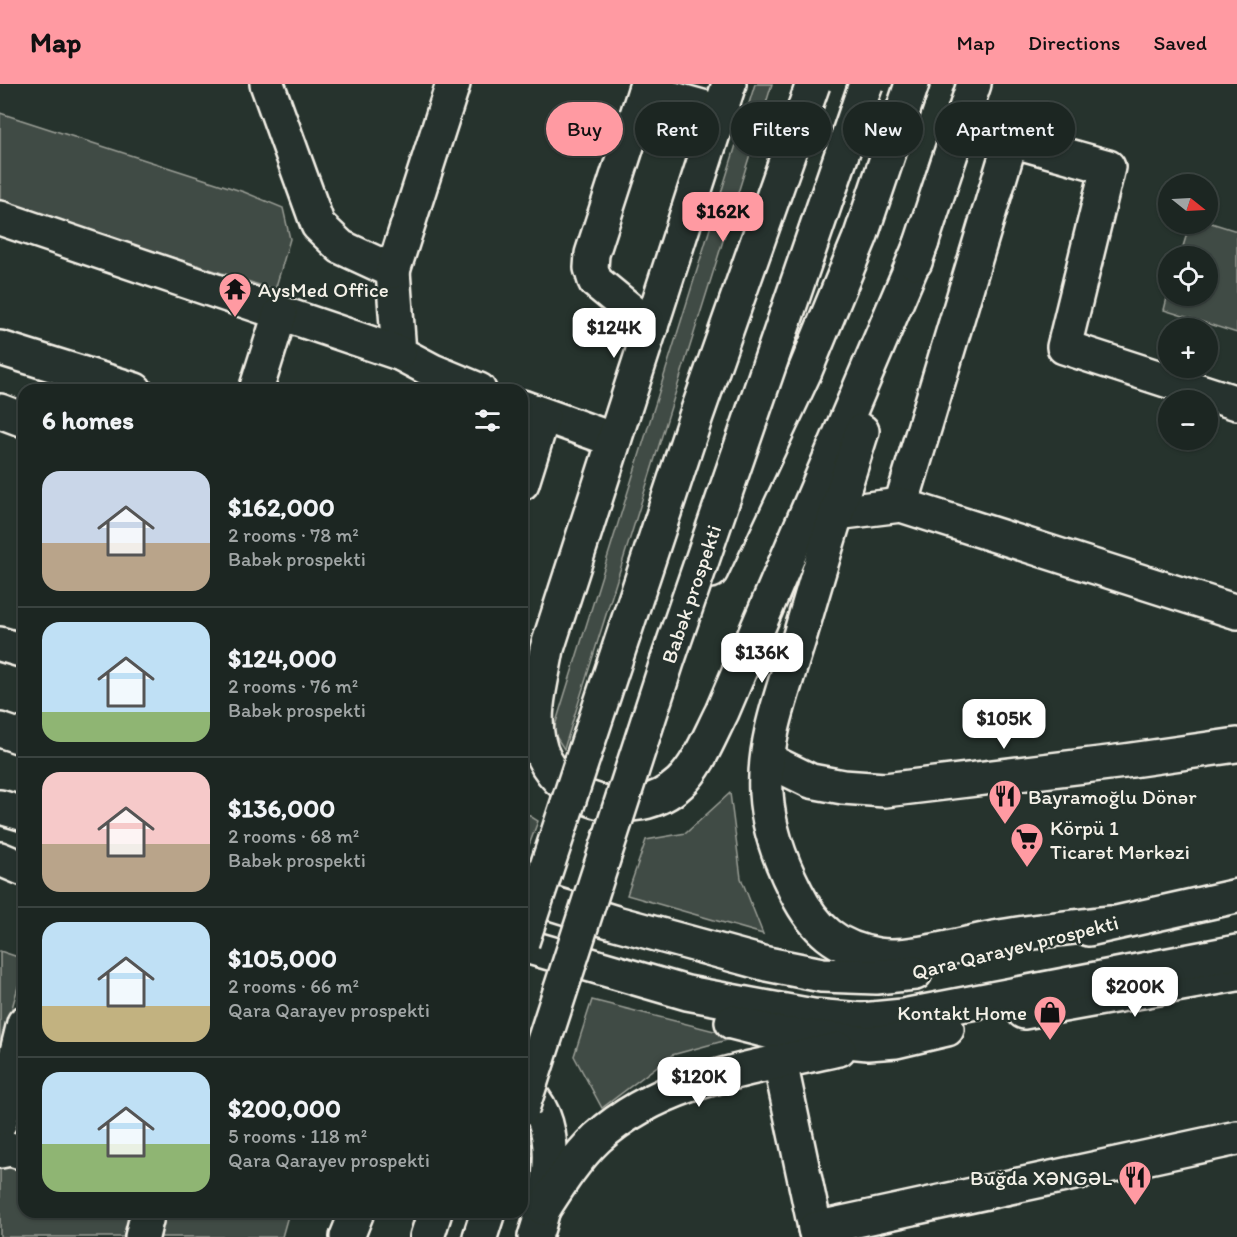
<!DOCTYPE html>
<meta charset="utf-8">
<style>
:root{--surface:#1c2622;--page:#29322f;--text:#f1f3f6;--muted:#a0a5a5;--line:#3a4340;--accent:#ff9aa2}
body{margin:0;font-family:Itim,sans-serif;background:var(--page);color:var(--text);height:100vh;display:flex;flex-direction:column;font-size:22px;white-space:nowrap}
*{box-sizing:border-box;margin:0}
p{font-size:20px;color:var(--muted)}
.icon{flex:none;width:33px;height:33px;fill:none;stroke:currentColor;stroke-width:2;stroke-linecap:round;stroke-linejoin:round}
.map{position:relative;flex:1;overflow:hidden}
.details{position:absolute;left:18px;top:300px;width:510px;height:834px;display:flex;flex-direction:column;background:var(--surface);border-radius:18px;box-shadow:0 2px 4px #0004,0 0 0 2px var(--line)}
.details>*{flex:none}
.hud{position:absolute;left:546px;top:18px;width:570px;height:54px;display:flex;gap:12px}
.needle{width:39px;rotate:108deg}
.controls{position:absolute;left:1158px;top:90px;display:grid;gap:12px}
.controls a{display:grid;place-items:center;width:60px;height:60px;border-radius:50%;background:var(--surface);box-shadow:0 2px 4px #0004,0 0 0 2px var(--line);font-size:30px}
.price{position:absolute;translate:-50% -51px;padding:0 14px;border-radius:12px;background:#fff;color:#222;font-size:20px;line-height:39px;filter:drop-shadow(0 2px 3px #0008)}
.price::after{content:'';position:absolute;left:50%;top:36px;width:18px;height:14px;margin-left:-9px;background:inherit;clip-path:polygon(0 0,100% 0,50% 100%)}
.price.on{background:var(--accent);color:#111}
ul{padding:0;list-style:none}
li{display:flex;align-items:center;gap:18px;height:150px;padding:0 24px}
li+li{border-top:2px solid var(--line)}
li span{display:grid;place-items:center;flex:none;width:168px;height:120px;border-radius:18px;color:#555}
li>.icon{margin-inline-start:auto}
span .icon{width:72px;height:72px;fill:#fffc;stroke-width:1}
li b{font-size:26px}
h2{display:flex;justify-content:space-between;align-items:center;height:72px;padding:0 24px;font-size:26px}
.chip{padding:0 21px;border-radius:27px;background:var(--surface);box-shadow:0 2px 4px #0004,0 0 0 2px var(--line);font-size:21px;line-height:54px}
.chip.on{background:var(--accent);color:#111}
header{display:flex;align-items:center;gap:36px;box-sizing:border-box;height:84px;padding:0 30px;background:var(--accent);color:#111}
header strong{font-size:28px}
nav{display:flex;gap:33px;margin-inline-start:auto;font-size:21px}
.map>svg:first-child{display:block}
.green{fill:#414b45;stroke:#9a9e96;stroke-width:1.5}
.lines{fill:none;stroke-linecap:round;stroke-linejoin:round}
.minor-casing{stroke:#f4f1e8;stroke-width:38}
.major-casing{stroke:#f4f1e8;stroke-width:38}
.minor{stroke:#26332d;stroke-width:33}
.major{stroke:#26332d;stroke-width:33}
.major-bridge-casing{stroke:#f4f1e8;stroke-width:38;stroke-linecap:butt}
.major-bridge{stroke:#26332d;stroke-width:33}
.labels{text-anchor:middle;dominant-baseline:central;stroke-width:4.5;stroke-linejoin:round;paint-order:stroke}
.poi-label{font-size:21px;fill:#f4f1e8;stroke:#26332d;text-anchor:start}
.street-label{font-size:21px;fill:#f4f1e8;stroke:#26332d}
</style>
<header>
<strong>Map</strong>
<nav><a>Map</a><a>Directions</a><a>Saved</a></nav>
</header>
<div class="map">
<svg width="1237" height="1153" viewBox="0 0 1237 1153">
<rect width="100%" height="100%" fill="#26332d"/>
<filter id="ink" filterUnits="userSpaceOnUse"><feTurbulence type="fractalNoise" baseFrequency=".0167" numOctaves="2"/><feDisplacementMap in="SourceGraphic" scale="12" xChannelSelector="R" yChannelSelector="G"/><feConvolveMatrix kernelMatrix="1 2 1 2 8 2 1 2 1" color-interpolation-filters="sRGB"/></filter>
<g filter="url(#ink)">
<g class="green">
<path d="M755 0H772L564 665 553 648Z"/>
<path d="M0 29 244 108 283 124 290 155 275 206 0 118Z"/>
<path d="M1208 138 1237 147V249L1164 226 1168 210 1208 212V172H1180L1190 140H1208Z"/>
<path d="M730 709 741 794 763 850 627 811 646 756 686 749Z"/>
<path d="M522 722 525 729 538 737 522 780Z"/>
<path d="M0 867 24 875V882L0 966Z"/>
<path d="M592 916 738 953 672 971 602 1024 574 972Z"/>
<path d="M0 969 24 978V1128H289L282 1153H0Z"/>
</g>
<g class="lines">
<defs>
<g id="minor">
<path d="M267 0 318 141 341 163 393 187 399 269 433 287 479 306"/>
<path d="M647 0 592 170 591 184 595 197 651 243"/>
<path d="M645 7 720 28"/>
<path d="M0 134 399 269"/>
<path d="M393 187 453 0"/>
<path d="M0 264 135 306"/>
<path d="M256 306 280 230"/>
<path d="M522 323 614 356"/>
<path d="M0 327 24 336"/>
<path d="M522 399 543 332"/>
<path d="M901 421 1011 56 1108 83 1064 263 1237 319"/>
<path d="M836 429 901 421 1237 528"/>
<path d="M0 560 24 567"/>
<path d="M768 676 811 697 843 703 885 706 1125 677 1237 661"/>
<path d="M0 775 24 785"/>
<path d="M1024 928 1237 890"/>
<path d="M780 978 817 1153"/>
<path d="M0 1038 24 939"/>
<path d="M0 1067 10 1065 24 1069"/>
<path d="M815 1145 1237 1054"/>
<path d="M142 1153 148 1128"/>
</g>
<g id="major">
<path d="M729 0 547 565C542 595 532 626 538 656 550 719 635 741 680 699 699 681 710 651 722 628L922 158"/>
<path d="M915 178 974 0"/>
<path d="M862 347C840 416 819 486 799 555 784 605 763 656 766 709 768 745 780 777 796 808 814 844 837 865 878 871 908 876 963 860 994 854 1033 847 1072 843 1111 839"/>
<path d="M711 487 805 287 861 151 912 0"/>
<path d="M0 646 24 654"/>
<path d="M0 723 24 730"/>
<path d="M522 810 616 839 767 880 822 891 876 893 915 889"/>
<path d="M1089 845 1237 812"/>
<path d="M522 861 687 909 746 920 813 932 862 936 903 932 1237 868"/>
<path d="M732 938 779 950 868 959 896 957 947 945"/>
<path d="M522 1003C565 1038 550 1107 535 1153"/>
<path d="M544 1124C560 1099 576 1074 597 1054 663 994 756 984 839 965"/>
<path d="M347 1153 357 1128"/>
<path d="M427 1153 435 1128"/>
<path d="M480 1153 488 1128"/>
</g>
</defs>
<use href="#minor" class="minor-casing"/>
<use href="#major" class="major-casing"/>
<use href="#minor" class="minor"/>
<use href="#major" class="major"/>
<defs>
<g id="major-bridge">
<path d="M522 858 696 332 813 0"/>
<path id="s1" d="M522 1025 667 578 866 0"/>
</g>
</defs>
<use href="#major-bridge" class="major-bridge-casing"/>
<use href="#major-bridge" class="major-bridge"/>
</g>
</g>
<defs>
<symbol id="temple-pin" viewBox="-11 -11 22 30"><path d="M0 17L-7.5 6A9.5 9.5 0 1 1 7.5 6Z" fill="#ff9aa2" stroke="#26332d"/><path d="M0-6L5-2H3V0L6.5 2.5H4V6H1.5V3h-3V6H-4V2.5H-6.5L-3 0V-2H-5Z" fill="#111"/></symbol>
<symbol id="restaurant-pin" viewBox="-11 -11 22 30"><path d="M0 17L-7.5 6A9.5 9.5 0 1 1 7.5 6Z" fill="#ff9aa2" stroke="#26332d"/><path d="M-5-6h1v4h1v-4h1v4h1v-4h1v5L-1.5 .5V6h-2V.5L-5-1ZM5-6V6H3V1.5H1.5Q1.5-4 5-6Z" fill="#111"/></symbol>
<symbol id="supermarket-pin" viewBox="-11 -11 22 30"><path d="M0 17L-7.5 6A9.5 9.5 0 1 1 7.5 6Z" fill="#ff9aa2" stroke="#26332d"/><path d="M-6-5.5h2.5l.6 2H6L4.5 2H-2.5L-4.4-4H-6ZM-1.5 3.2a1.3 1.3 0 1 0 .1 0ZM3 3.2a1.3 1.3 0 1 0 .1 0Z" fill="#111"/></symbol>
<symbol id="shop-pin" viewBox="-11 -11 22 30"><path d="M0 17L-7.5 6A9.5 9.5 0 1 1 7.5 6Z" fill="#ff9aa2" stroke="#26332d"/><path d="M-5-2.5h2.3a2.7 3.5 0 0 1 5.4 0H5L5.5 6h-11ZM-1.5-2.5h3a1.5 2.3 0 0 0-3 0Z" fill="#111"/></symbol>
</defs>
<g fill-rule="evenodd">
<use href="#temple-pin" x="216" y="186" width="38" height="52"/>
<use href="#restaurant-pin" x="986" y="693" width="38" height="52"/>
<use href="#supermarket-pin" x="1008" y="736" width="38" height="52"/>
<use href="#shop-pin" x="1031" y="909" width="38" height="52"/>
<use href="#restaurant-pin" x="1116" y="1074" width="38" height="52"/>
</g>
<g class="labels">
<g class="poi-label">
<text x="258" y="205">AysMed Office</text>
<text x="1028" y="712">Bayramoğlu Dönər</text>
<text x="1050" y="743">Körpü 1<tspan x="1050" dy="24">Ticarət Mərkəzi</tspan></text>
<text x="1027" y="928" text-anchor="end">Kontakt Home</text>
<text x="1112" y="1093" text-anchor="end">Buğda XƏNGƏL</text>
</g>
<g class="street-label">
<text stroke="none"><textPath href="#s1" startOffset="542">Babək prospekti</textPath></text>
<text transform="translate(1015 863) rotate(-14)">Qara Qarayev prospekti</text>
</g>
</g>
</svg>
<div class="controls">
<a><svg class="needle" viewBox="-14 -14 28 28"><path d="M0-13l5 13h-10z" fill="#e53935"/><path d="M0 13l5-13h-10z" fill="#a0a5a5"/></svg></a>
<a><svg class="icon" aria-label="locate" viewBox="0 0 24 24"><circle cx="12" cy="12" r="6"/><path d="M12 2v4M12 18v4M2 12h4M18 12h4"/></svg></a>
<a>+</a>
<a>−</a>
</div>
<b class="price on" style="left:723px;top:159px">$162K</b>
<b class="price" style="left:614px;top:275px">$124K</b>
<b class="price" style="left:762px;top:600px">$136K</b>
<b class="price" style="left:1004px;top:666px">$105K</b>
<b class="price" style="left:1135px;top:934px">$200K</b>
<b class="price" style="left:699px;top:1024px">$120K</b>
<div class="hud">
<a class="chip on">Buy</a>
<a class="chip">Rent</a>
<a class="chip">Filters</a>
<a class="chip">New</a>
<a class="chip">Apartment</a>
</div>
<section class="details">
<h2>6 homes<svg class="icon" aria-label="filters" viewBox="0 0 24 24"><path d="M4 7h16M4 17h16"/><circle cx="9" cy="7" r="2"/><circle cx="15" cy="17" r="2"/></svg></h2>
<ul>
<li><span style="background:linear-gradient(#c9d6e8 60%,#b9a48a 0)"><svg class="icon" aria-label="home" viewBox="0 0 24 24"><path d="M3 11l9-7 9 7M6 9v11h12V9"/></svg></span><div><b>$162,000</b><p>2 rooms · 78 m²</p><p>Babək prospekti</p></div></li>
<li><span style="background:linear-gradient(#bfe0f5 75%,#8fb573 0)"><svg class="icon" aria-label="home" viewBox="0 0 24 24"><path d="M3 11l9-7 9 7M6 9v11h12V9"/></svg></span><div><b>$124,000</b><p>2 rooms · 76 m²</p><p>Babək prospekti</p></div></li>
<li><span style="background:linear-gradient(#f6c9c9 60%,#b9a48a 0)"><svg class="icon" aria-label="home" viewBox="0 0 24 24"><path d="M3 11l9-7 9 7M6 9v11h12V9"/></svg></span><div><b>$136,000</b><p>2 rooms · 68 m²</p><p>Babək prospekti</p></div></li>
<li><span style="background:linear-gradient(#bfe0f5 70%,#c2b280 0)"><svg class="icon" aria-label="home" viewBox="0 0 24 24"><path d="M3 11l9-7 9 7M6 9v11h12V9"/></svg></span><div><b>$105,000</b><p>2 rooms · 66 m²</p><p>Qara Qarayev prospekti</p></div></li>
<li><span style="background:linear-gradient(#bfe0f5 60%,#8fb573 0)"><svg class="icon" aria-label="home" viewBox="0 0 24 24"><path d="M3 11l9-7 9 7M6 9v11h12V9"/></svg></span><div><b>$200,000</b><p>5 rooms · 118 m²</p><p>Qara Qarayev prospekti</p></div></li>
</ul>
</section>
</div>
